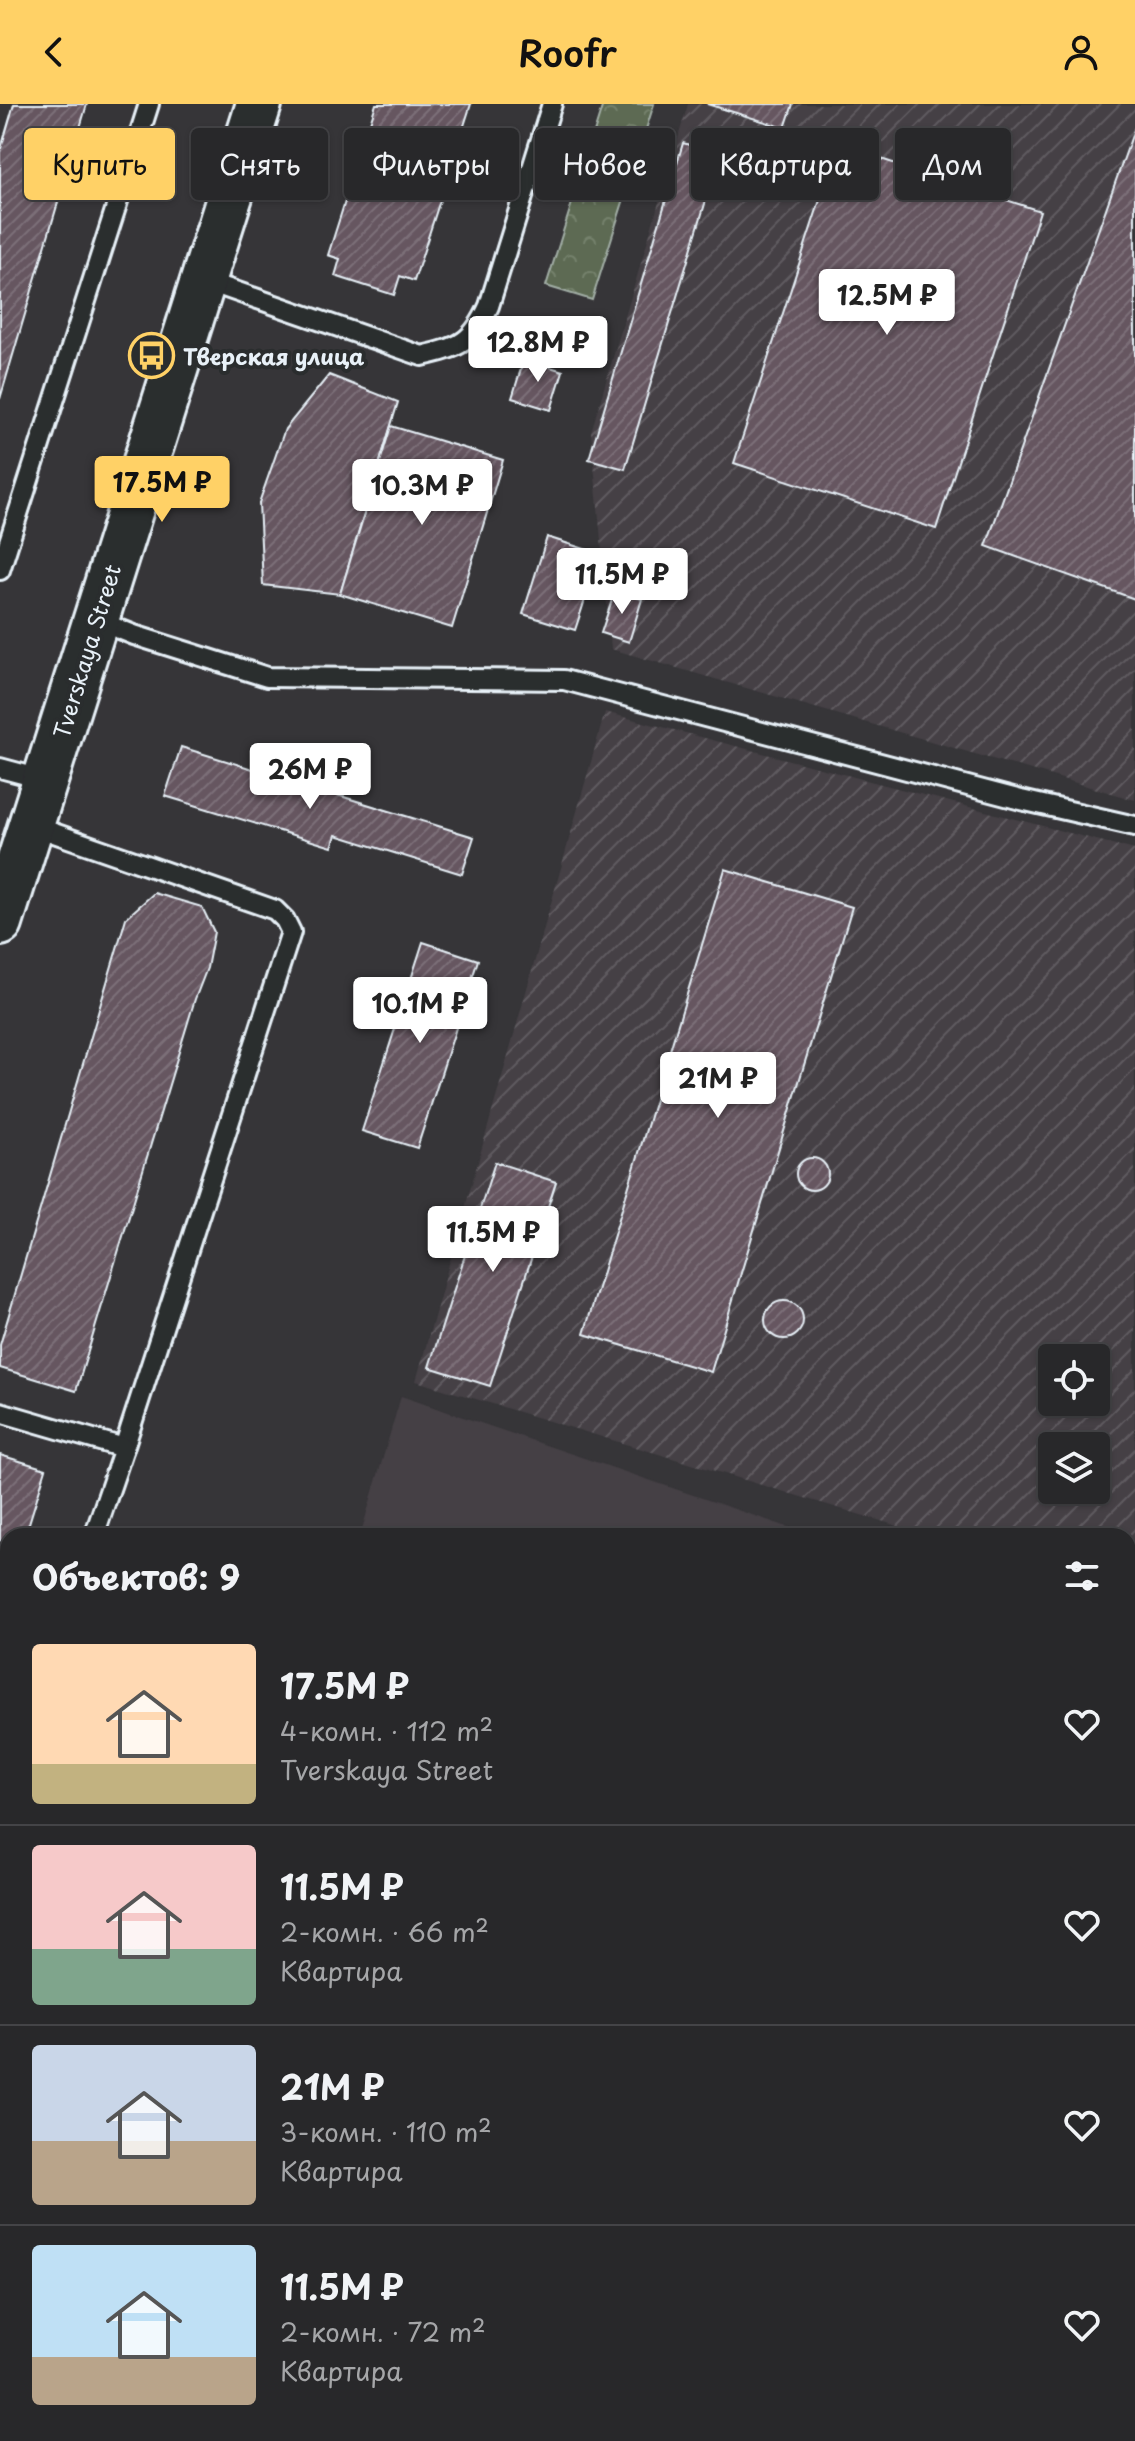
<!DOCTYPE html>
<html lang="ru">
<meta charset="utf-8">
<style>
:root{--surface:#28282a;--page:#343436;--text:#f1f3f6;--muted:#a5a6a8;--line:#444447;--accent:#ffd166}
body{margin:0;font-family:"Playpen Sans",sans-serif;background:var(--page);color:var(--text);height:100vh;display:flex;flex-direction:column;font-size:30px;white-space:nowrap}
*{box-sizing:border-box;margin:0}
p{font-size:26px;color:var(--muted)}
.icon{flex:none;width:44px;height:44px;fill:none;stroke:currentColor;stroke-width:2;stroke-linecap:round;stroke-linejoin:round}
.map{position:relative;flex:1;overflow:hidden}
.sheet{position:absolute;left:0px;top:1424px;width:1136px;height:914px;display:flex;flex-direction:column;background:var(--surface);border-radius:24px 24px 0 0;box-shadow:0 2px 6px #0004,0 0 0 2px var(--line)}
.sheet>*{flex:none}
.guide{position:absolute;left:24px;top:24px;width:1088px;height:72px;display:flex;gap:16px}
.buttons{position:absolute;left:1038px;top:1240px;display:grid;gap:16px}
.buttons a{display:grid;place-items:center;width:72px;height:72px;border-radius:8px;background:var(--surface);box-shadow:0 2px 6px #0004,0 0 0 2px var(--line);font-size:40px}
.price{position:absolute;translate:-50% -68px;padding:0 18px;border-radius:8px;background:#fff;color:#222;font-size:26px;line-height:52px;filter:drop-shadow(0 2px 4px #0008)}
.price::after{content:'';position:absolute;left:50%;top:48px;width:24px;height:18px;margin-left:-12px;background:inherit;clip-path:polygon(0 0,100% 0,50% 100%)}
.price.active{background:var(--accent);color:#111}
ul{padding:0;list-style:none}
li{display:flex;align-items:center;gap:24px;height:200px;padding:0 32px}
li+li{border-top:2px solid var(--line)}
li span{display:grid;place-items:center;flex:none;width:224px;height:160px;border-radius:8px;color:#555}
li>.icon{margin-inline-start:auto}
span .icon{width:96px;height:96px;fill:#fffc;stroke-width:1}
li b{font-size:34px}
h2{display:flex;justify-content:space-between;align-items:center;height:96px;padding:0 32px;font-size:34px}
.pill{padding:0 28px;border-radius:8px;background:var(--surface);box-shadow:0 2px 6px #0004,0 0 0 2px var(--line);font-size:28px;line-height:72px}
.pill.active{background:var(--accent);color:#111}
header{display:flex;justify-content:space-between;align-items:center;height:104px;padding:0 32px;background:var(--accent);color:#111;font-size:36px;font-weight:600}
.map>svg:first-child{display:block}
.built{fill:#443f44}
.industrial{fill:url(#industrial-furrows);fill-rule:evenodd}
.park{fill:url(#park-crowns);stroke:#a2aea6;stroke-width:2}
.pitch{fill:#5d6b53;stroke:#a2aea6;stroke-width:2}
.building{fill:url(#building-hatch);stroke:#e8f1f8;stroke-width:2}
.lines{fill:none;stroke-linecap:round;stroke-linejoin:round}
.service-casing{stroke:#e8f1f8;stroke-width:24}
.secondary-casing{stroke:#e8f1f8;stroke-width:50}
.service{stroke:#2a2d2e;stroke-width:18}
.secondary{stroke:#2a2d2e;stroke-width:44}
.labels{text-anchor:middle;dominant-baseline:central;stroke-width:8;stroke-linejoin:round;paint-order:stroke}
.poi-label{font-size:22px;font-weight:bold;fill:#e8f1f8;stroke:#2a2d2e;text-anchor:start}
.street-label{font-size:22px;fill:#e8f1f8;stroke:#2a2d2e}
</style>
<header><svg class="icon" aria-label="back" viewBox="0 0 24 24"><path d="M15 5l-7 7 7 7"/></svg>Roofr<svg class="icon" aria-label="person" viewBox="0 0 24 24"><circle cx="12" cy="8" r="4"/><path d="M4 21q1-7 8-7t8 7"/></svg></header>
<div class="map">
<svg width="1135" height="2337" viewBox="0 0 1135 2337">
<defs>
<pattern id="industrial-furrows" width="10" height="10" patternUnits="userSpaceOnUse" patternTransform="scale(2)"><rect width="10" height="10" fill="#443f44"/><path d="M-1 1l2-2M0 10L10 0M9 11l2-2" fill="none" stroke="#5f5b60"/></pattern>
<pattern id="park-crowns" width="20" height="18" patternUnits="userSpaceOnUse" patternTransform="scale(2)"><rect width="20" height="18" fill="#5d6b53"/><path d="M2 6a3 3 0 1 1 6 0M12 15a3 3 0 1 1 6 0" fill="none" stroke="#74816c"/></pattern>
<pattern id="building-hatch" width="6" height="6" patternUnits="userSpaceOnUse" patternTransform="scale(2)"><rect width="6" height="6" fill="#665661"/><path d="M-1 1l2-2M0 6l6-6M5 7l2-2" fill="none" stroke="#7c6f78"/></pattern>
</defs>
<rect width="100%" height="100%" fill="#363538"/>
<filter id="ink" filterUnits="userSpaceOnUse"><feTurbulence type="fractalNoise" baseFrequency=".0125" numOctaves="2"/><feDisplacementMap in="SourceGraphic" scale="16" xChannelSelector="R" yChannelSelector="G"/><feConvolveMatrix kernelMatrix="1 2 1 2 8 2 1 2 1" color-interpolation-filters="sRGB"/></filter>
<g filter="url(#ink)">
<g class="built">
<path d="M401 1292 814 1432H360Z"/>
<path d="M1128 1539 1135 1541V2337H608L584 2330H1128Z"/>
</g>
<g class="industrial">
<path d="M688 0H1135V696L611 545 591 328Z"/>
<path d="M605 608 1135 746V1494L1128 1492V1432H931L416 1277ZM1052 1254H1096V1298H1052ZM1052 1342H1096V1386H1052Z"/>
</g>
<path class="park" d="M603 0H654L592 196 546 182Z"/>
<path class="pitch" d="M1128 2146 1135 2148V2337H925L922 2330H1128Z"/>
<g class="building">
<path d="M14 0H87L0 295V48Z"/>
<path d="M376 0H471L414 177 400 172 394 191 335 172 340 155 328 151Z"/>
<path d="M707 0H793L785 24Z"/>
<path d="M1135 23V495L986 442Z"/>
<path d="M683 39 720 50 625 365 589 355Z"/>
<path d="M838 41 1040 107 936 425 734 359Z"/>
<path d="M524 255 563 267 551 306 512 294Z"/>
<path d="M329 271 398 298 340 490 263 481 259 399 285 325Z"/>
<path d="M391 322 503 356 452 524 340 490Z"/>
<path d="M547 433 600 450 575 526 523 510Z"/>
<path d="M615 487 642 495 629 538 601 529Z"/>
<path d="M181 643 474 733 462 770 336 731 332 743 165 692Z"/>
<path d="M725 765 852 803 711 1268 584 1230Z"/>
<path d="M154 789 202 803 214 828 207 864 195 895 76 1287 0 1264V1241L126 814Z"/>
<path d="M423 838 478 856 417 1044 362 1027Z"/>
<circle cx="812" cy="1070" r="16"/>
<path d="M495 1058 556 1078 490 1282 429 1263Z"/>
<circle cx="784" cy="1216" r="19"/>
<path d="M0 1351 46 1365 25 1432H8V1487L0 1512Z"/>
<path d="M0 1822 8 1824V1921L0 1919Z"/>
<path d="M0 2283 8 2288V2321L0 2323Z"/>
</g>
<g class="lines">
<defs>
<g id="service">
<path d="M203 176 422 252C460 243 472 239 489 202L552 0"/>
<path d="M0 466 149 0"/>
<path d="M96 516 134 531 267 573 564 576 1021 696 1135 722"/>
<path d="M0 664 45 676"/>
<path d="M31 721 275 806 285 816 291 828 124 1344"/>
<path d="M0 1308 124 1344 94 1432"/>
<path d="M0 1717 8 1693"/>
<path d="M0 1767 8 1770"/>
<path d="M0 2158 8 2166"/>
<path d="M48 2337 54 2330"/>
<path d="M839 2337 841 2330"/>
</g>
<path id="secondary" d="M0 819 259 0"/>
</defs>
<use href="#service" class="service-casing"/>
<use href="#secondary" class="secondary-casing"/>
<use href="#service" class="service"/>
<use href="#secondary" class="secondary"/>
</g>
</g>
<defs>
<symbol id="bus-ring" viewBox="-11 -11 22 22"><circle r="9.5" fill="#2a2d2e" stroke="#ffd166" stroke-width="1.5"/><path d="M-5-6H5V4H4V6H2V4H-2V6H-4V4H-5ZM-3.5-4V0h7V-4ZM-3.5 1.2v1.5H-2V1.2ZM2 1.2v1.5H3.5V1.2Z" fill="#ffd166"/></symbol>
</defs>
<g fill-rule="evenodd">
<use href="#bus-ring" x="126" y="226" width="51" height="51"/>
</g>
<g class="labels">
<g class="poi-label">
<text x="183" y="251">Тверская улица</text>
</g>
<g class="street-label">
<text transform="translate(86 547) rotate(-73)">Tverskaya Street</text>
</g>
</g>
</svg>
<div class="buttons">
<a><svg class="icon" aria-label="locate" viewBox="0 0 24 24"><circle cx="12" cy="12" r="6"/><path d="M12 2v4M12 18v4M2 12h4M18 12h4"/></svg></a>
<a><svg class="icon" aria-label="layers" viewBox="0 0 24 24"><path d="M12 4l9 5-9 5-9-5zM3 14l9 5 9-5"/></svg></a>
</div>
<b class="price" style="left:887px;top:233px">12.5M ₽</b>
<b class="price" style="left:538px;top:280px">12.8M ₽</b>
<b class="price active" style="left:162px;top:420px">17.5M ₽</b>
<b class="price" style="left:422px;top:423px">10.3M ₽</b>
<b class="price" style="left:622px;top:512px">11.5M ₽</b>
<b class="price" style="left:310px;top:707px">26M ₽</b>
<b class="price" style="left:420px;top:941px">10.1M ₽</b>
<b class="price" style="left:718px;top:1016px">21M ₽</b>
<b class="price" style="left:493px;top:1170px">11.5M ₽</b>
<div class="guide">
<a class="pill active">Купить</a>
<a class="pill">Снять</a>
<a class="pill">Фильтры</a>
<a class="pill">Новое</a>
<a class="pill">Квартира</a>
<a class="pill">Дом</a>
</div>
<section class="sheet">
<h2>Объектов: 9<svg class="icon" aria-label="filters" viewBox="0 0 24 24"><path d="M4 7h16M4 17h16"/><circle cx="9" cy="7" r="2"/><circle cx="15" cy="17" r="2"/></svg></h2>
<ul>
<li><span style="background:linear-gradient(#ffd9b3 75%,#c2b280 0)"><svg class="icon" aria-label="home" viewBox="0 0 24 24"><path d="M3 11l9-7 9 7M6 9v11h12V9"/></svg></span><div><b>17.5M ₽</b><p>4-комн. · 112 m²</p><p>Tverskaya Street</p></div><svg class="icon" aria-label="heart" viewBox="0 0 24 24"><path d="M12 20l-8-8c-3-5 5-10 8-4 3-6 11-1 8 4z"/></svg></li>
<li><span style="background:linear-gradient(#f6c9c9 65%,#7fa58c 0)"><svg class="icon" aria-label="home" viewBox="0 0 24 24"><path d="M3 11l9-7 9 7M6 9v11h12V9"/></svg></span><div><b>11.5M ₽</b><p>2-комн. · 66 m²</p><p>Квартира</p></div><svg class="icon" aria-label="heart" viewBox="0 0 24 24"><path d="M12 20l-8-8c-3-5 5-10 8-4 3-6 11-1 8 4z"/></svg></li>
<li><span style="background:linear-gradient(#c9d6e8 60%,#b9a48a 0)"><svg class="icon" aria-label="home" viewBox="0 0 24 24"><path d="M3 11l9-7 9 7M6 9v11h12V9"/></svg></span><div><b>21M ₽</b><p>3-комн. · 110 m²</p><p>Квартира</p></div><svg class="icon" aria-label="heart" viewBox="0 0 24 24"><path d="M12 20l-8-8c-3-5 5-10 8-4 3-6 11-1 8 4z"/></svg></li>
<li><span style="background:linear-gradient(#bfe0f5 70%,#b9a48a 0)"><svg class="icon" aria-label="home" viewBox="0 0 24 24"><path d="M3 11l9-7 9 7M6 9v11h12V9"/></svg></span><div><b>11.5M ₽</b><p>2-комн. · 72 m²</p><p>Квартира</p></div><svg class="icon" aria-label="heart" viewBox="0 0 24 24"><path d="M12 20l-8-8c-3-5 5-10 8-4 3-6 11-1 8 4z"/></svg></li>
</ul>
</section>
</div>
